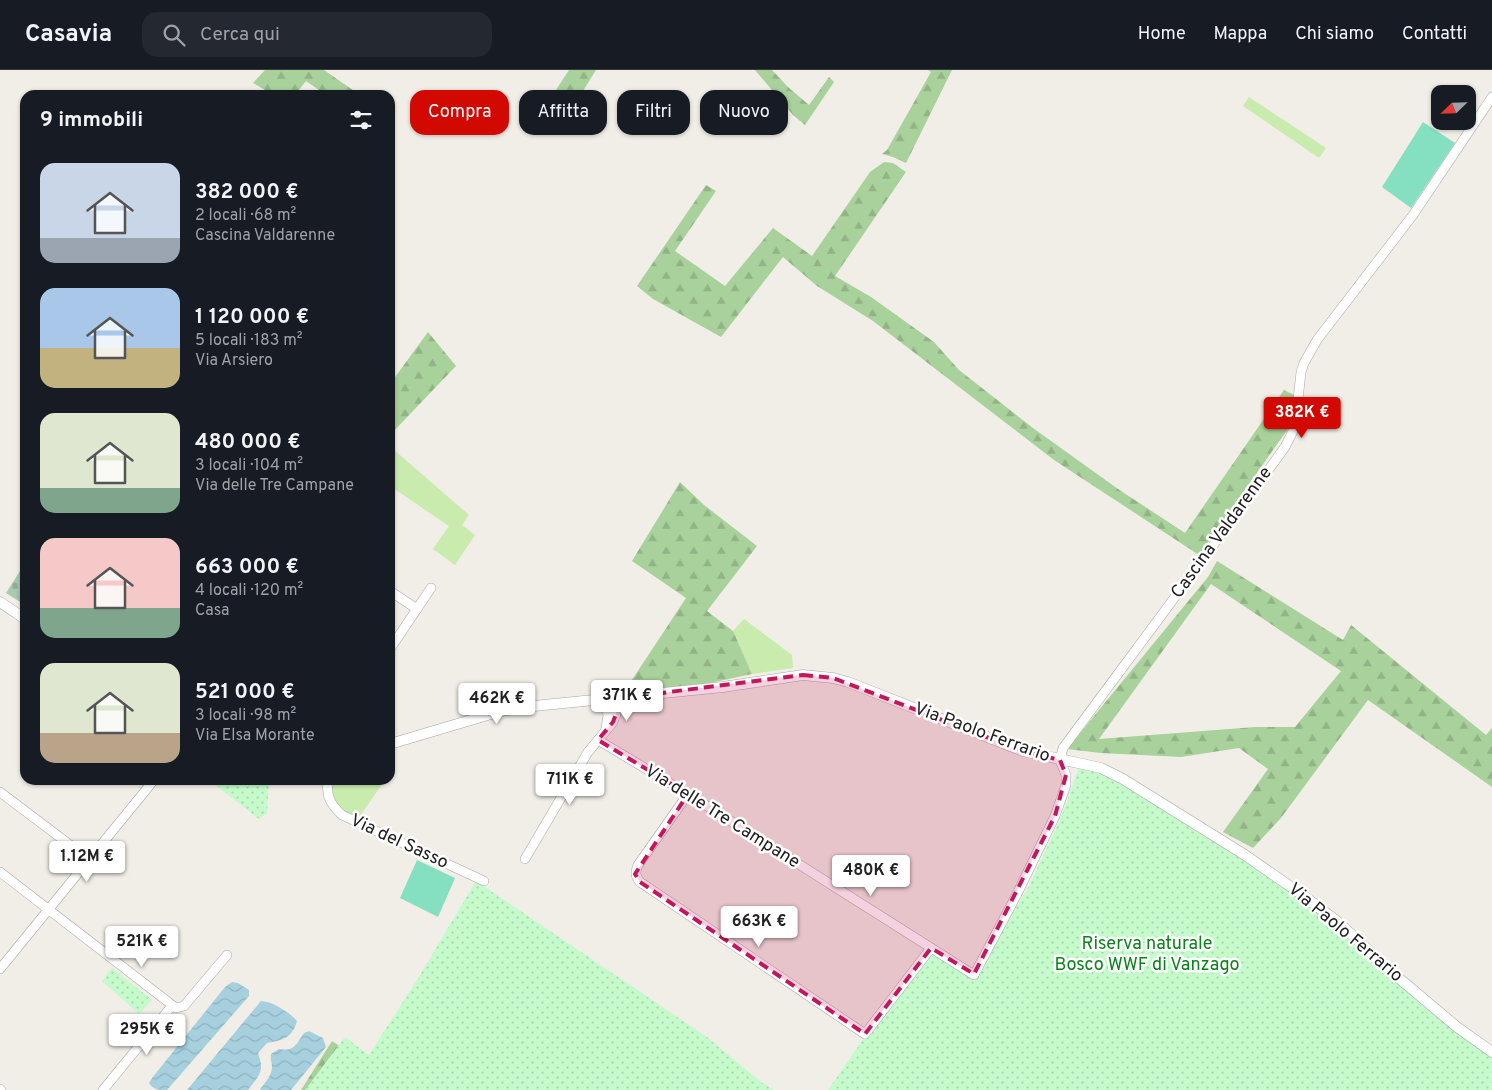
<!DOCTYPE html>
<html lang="it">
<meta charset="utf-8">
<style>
:root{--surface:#171b24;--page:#242831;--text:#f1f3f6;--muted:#9ea1a6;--line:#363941;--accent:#d10900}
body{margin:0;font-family:Overpass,sans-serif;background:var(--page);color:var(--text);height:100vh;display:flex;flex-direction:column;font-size:19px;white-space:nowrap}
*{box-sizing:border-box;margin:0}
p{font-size:16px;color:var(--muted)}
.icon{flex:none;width:28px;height:28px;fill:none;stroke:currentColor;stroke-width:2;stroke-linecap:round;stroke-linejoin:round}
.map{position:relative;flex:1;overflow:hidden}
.details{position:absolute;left:20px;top:20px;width:375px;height:695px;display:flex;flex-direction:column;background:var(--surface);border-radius:15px;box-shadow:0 1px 4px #0004}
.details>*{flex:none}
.guide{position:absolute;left:410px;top:20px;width:475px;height:45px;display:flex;gap:10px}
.needle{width:32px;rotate:247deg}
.buttons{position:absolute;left:1431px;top:15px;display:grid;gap:10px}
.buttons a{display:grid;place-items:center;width:45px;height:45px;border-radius:10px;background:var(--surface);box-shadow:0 1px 4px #0004;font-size:25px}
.price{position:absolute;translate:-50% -42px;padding:0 11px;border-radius:5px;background:#fff;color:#222;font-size:16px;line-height:32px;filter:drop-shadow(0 1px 2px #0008)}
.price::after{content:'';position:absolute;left:50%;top:30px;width:15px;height:11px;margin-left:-8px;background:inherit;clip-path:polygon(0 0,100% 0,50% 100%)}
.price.on{background:var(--accent);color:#fff}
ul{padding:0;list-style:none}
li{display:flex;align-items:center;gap:15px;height:125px;padding:0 20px}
li span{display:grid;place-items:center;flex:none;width:140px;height:100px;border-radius:15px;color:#555}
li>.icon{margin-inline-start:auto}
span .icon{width:60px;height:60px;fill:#fffc;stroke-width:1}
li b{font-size:21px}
h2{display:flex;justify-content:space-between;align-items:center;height:60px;padding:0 20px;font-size:21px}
.tag{padding:0 18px;border-radius:15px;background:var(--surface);box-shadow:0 1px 4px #0004;font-size:18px;line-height:45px}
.tag.on{background:var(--accent);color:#fff}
header{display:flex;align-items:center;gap:30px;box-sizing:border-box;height:70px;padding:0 25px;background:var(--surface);border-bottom:1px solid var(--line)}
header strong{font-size:24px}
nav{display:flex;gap:28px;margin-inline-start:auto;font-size:18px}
.search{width:350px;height:45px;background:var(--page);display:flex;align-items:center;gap:12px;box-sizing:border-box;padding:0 18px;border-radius:15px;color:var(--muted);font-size:19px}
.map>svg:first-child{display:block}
.grass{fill:#c9ebad}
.forest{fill:url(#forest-firs);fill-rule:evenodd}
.cemetery{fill:url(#cemetery-stones)}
.park{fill:url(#park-dots)}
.pitch{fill:#85e0c1}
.water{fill:url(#water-waves)}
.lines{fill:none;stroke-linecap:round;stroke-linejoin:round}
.minor-casing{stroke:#a7a7a7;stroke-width:10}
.tertiary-casing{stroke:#a7a7a7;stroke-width:11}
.minor{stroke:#fff;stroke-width:9}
.tertiary{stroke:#fff;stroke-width:10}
.marked{fill:#c2185b;fill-opacity:0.2;stroke:#c2185b;stroke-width:4;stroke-dasharray:10 6;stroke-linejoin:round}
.labels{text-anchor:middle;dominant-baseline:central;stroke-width:5;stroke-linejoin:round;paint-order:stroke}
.street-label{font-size:18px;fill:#202020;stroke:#fff}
.park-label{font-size:18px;fill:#0b821a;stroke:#fff}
</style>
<header>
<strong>Casavia</strong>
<div class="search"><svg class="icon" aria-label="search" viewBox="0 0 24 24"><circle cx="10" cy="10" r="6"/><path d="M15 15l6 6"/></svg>Cerca qui</div>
<nav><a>Home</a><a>Mappa</a><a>Chi siamo</a><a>Contatti</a></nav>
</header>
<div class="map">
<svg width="1492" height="1020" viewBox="0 0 1492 1020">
<defs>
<pattern id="forest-firs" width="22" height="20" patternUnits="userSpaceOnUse" patternTransform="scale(1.25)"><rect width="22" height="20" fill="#a9d19b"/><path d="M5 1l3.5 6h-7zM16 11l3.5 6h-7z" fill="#91b385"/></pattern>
<pattern id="cemetery-stones" width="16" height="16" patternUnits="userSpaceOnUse" patternTransform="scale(1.25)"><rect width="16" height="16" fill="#a8caae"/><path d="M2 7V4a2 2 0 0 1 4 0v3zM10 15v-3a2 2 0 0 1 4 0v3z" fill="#90ad95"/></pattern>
<pattern id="park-dots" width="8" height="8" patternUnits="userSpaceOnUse" patternTransform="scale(1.25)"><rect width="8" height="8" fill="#c5facb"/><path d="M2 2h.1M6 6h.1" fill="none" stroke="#a9d6ae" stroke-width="1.8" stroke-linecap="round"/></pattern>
<pattern id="water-waves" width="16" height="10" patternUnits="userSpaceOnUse" patternTransform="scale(1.25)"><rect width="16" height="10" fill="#a7d0df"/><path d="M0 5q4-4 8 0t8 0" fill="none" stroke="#8fb2bf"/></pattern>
</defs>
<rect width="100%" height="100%" fill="#f1eee7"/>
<g class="grass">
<path d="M1249 27 1326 78 1319 88 1243 36Z"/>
<path d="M393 379 469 445 462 455 475 465 455 495 433 479 449 456 390 416V382Z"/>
<path d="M744 549 792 585 793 598 752 604 733 561Z"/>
<path d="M335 710H385L358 749C342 740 337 738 330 721Z"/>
</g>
<g class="forest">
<path d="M265 0H324L360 25H326L306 11 295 25H273L253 13Z"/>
<path d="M569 0H596L573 37 548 32Z"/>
<path d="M755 0H772L788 17 809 35 829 7 834 12 805 55 793 45Z"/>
<path d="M928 0H952L906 93 893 87 882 84 887 80 931 2Z"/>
<path d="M884 92 893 93 906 102 835 206 871 227 934 272 959 300 1033 358 1118 419 1185 463 1284 320 1296 326 1290 356 1199 485 1054 390 873 251 817 216 783 187 721 267 653 229 637 216 706 115 716 121 675 181 725 216 773 158 812 186 870 102Z"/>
<path d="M428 262 456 296 390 365V314Z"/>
<path d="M680 412 704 435 757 476 707 541 733 561 752 604 710 613 624 622 686 528 632 491Z"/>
<path d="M1217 491 1343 570 1351 555 1486 665 1492 658V717L1368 630 1281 748 1253 778 1223 762 1268 699 1239 678 1181 687 1101 683 1067 679 1208 507ZM1211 514 1341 601 1295 657H1255L1099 669Z"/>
<path d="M332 971 367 994 350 1020H301Z"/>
</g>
<path class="cemetery" d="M25 493V535L6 523Z"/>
<g class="park">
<path d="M1081 692 1101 697 1316 836 1492 980V1020H828L875 952 931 880 974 909 1030 814 1062 745Z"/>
<path d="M209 710H269L267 743 259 749Z"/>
<path d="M476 811 707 967 761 1012 774 1020H305L345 967 369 985 417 910Z"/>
<path d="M112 898 152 930 139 944 102 911Z"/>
<path d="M169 947H173L183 954 167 970 157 961Z"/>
</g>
<g class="pitch">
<path d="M1423 52 1455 73 1411 138 1382 117Z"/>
<path d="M417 790 455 808 438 847 400 828Z"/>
</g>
<g class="water">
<path d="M232 912 238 913 249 920V926L167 1020C160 1020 153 1020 149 1013L152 1008 225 917Z"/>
<path d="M261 931C272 931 290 943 297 951 292 969 282 970 267 973L258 983C265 1002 259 1005 248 1020H187Z"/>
<path d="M309 961 323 968 326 977 291 1020H260C264 1013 272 1006 272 997 272 992 270 989 271 984L279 979C295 982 296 974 304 963Z"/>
</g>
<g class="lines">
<defs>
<g id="minor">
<path d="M390 521 417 539"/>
<path d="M390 579 431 518"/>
<path d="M603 630 608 645 606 659"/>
<path d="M598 670 688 724 974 905 1016 826 1055 746 1066 715V705L1060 690 1063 678C1137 578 1212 478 1285 377L1295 357 1301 302 1304 293 1317 270 1413 145 1492 27"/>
<path d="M328 710C326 726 330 734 342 745L484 811"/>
<path d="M0 722 90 790"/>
<path d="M688 724 638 795C635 802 635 806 640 812L865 964 931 878"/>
<path d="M525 789 588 682 613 652 622 628"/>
<path d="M0 802 176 938 184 936 227 885"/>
<path d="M0 899 154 710"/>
<path d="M0 1019 1 1020"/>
<path d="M103 1020 171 937"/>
</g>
<g id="tertiary">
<path d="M0 532 25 549"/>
<path d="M390 674 501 641 534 636 723 617 803 605 833 608 848 612 1023 681 1101 698 1123 709 1245 785 1301 824 1338 852 1394 904 1457 957 1492 982"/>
</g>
</defs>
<use href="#minor" class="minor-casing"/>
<use href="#tertiary" class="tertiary-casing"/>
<use href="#minor" class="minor"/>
<use href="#tertiary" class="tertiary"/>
</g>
<path class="marked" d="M803 605 833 608 1023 681 1060 690 1066 705 1055 746 974 904 931 878 865 964 640 812 635 804 688 724 598 670 613 652 622 628Z"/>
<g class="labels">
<g class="street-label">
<text transform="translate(1222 463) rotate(-54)">Cascina Valdarenne</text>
<text transform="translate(982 663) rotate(20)">Via Paolo Ferrario</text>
<text transform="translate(722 747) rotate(32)">Via delle Tre Campane</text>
<text transform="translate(399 772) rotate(25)">Via del Sasso</text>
<text transform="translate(1345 863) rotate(40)">Via Paolo Ferrario</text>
</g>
<g class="park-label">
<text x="1147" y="874">Riserva naturale<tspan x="1147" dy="21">Bosco WWF di Vanzago</tspan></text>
</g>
</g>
</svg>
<div class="buttons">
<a><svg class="needle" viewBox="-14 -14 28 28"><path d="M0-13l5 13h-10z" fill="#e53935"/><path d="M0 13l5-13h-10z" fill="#9ea1a6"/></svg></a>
</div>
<b class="price on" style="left:1302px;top:369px">382K €</b>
<b class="price" style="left:627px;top:652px">371K €</b>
<b class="price" style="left:497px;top:655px">462K €</b>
<b class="price" style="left:570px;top:736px">711K €</b>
<b class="price" style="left:87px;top:813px">1.12M €</b>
<b class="price" style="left:871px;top:827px">480K €</b>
<b class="price" style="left:759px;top:878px">663K €</b>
<b class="price" style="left:142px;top:898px">521K €</b>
<b class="price" style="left:147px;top:986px">295K €</b>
<div class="guide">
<a class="tag on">Compra</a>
<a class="tag">Affitta</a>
<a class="tag">Filtri</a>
<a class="tag">Nuovo</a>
</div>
<section class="details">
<h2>9 immobili<svg class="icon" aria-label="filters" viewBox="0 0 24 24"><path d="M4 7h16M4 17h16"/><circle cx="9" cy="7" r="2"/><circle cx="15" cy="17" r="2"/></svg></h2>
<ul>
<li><span style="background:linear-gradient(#c9d6e8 75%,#9aa5b1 0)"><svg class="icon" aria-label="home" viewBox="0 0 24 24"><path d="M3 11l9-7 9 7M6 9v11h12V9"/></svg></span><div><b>382 000 €</b><p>2 locali · 68 m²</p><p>Cascina Valdarenne</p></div></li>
<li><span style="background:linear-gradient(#a9c7e8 60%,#c2b280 0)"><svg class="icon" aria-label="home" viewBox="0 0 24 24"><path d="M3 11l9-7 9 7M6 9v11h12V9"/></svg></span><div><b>1 120 000 €</b><p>5 locali · 183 m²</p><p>Via Arsiero</p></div></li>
<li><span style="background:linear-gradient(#dfe7d0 75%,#7fa58c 0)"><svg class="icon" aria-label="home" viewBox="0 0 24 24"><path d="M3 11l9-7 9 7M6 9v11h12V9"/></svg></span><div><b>480 000 €</b><p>3 locali · 104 m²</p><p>Via delle Tre Campane</p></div></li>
<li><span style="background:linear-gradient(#f6c9c9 70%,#7fa58c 0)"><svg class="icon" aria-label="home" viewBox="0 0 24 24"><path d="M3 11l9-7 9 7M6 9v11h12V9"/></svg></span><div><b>663 000 €</b><p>4 locali · 120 m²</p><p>Casa</p></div></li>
<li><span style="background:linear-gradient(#dfe7d0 70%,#b9a48a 0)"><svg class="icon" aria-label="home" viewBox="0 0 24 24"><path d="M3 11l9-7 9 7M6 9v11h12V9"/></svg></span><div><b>521 000 €</b><p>3 locali · 98 m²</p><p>Via Elsa Morante</p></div></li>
</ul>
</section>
</div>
